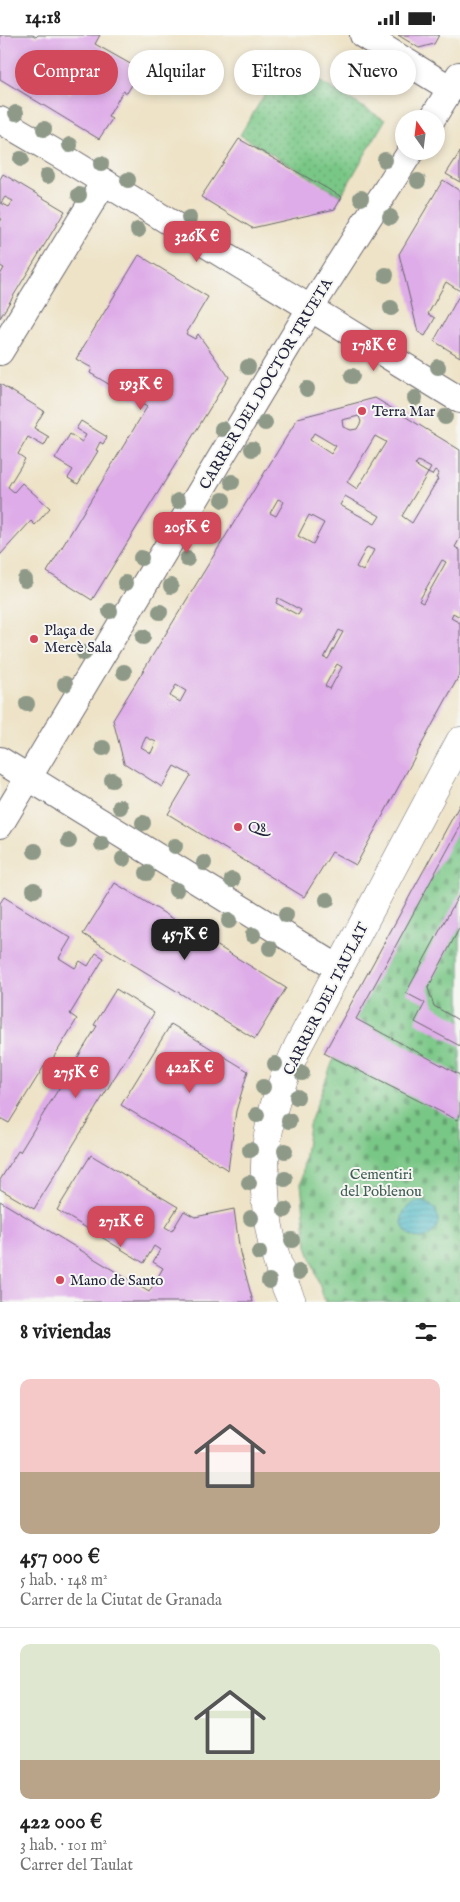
<!DOCTYPE html>
<html lang="es">
<meta charset="utf-8">
<style>
:root{--surface:#fff;--page:#f2f2f2;--text:#222;--muted:#767676;--line:#e0e0e0;--accent:#d1495b}
body{margin:0;font-family:"IM FELL English",serif;background:var(--page);color:var(--text);height:100vh;display:flex;flex-direction:column;font-size:19px;white-space:nowrap}
*{box-sizing:border-box;margin:0}
p{font-size:16px;color:var(--muted)}
.icon{flex:none;width:28px;height:28px;fill:none;stroke:currentColor;stroke-width:2;stroke-linecap:round;stroke-linejoin:round}
.map{position:relative;height:1267px;overflow:hidden}
.sheet{display:flex;flex-direction:column;background:var(--surface);flex:1}
.sheet>*{flex:none}
.hud{position:absolute;left:15px;top:15px;width:430px;height:45px;display:flex;gap:10px}
.needle{width:32px;rotate:346deg}
.buttons{position:absolute;left:395px;top:75px;display:grid;gap:10px}
.buttons a{display:grid;place-items:center;width:50px;height:50px;border-radius:50%;background:var(--surface);box-shadow:0 2px 8px #0003;font-size:25px}
.price{position:absolute;translate:-50% -42px;padding:0 11px;border-radius:10px;background:var(--accent);color:#fff;font-size:16px;line-height:32px;filter:drop-shadow(0 1px 2px #0008)}
.price::after{content:'';position:absolute;left:50%;top:30px;width:15px;height:11px;margin-left:-8px;background:inherit;clip-path:polygon(0 0,100% 0,50% 100%)}
.price.current{background:#222;color:#fff}
ul{padding:0;list-style:none}
li{display:grid;align-content:center;gap:10px;height:265px;padding:0 20px}
li+li{border-top:1px solid var(--line)}
li span{display:grid;place-items:center;height:155px;border-radius:10px;color:#555}
li>.icon{margin-inline-start:auto}
span .icon{width:90px;height:90px;fill:#fffc;stroke-width:1}
li b{font-size:21px}
h2{display:flex;justify-content:space-between;align-items:center;height:60px;padding:0 20px;font-size:21px}
.tag{padding:0 18px;border-radius:22px;background:var(--surface);box-shadow:0 2px 8px #0003;font-size:18px;line-height:45px}
.tag.current{background:var(--accent);color:#fff}
.status{display:flex;justify-content:space-between;align-items:center;height:35px;padding:0 25px;background:var(--surface);direction:ltr}
.status svg{height:14px;fill:currentColor}
.map>svg:first-child{display:block}
.green{fill:url(#green-dots);stroke:#4e7460}
.cemetery{fill:url(#cemetery-stones);stroke:#4e7460}
.water{fill:url(#water-rules);stroke:#366d80}
.building{fill:#deace8;fill-rule:evenodd}
.lines{fill:none;stroke-linecap:round;stroke-linejoin:round}
.minor-casing{stroke:#69666c;stroke-width:28}
.tertiary-casing{stroke:#69666c;stroke-width:29}
.minor{stroke:#fff;stroke-width:26}
.tertiary{stroke:#fff;stroke-width:28}
.tree{fill:#8e9988}
.poi-dot{fill:#d1495b;stroke:#f6f6f2;stroke-width:2}
.labels{text-anchor:middle;dominant-baseline:central;stroke-width:4;stroke-linejoin:round;paint-order:stroke}
.street-label{font-size:15px;fill:#22223b;stroke:#f6f6f2}
.poi-label{font-size:15px;fill:#22223b;stroke:#f6f6f2;text-anchor:start}
.park-label{font-size:15px;fill:#405c55;stroke:#f6f6f2}
</style>
<div class="status"><b>14:18</b><svg viewBox="0 0 49 12"><path d="M0 12V9h3v3zM5 12V6h3v6zM10 12V3h3v9zM15 12V0h3v12zM26 1h20v11H26zM47 4h2v5h-2z"/></svg></div>
<div class="map">
<svg width="460" height="1267" viewBox="0 0 460 1267">
<defs>
<pattern id="green-dots" width="8" height="8" patternUnits="userSpaceOnUse" patternTransform="scale(1.25)"><rect width="8" height="8" fill="#79c786"/><path d="M2 2h.1M6 6h.1" fill="none" stroke="#63a16f" stroke-width="1.8" stroke-linecap="round"/></pattern>
<pattern id="cemetery-stones" width="16" height="16" patternUnits="userSpaceOnUse" patternTransform="scale(1.25)"><rect width="16" height="16" fill="#79c786"/><path d="M2 7V4a2 2 0 0 1 4 0v3zM10 15v-3a2 2 0 0 1 4 0v3z" fill="#63a16f"/></pattern>
<pattern id="water-rules" width="6" height="5" patternUnits="userSpaceOnUse" patternTransform="scale(1.25)"><rect width="6" height="5" fill="#4bb8c4"/><path d="M0 2.5h6" fill="none" stroke="#3e95a0"/></pattern>
</defs>
<rect width="100%" height="100%" fill="#f6f6f2"/>
<filter id="ink" filterUnits="userSpaceOnUse"><feTurbulence type="fractalNoise" baseFrequency=".02" numOctaves="2"/><feDisplacementMap in="SourceGraphic" scale="10" xChannelSelector="R" yChannelSelector="G"/><feConvolveMatrix kernelMatrix="1 2 1 2 8 2 1 2 1" color-interpolation-filters="sRGB"/></filter>
<filter id="wash" filterUnits="userSpaceOnUse"><feTurbulence type="fractalNoise" baseFrequency=".0096" numOctaves="4" result="noise"/><feDisplacementMap in="SourceGraphic" scale="20" xChannelSelector="R" yChannelSelector="G"/><feGaussianBlur stdDeviation="1.12" result="paint"/><feColorMatrix in="noise" values="0 0 0 0 0 0 0 0 0 0 0 0 0 0 0 0 0 1.4 0 .05"/><feComposite in="paint" operator="in"/></filter>
<g filter="url(#wash)">
<rect width="100%" height="100%" fill="#eee3c7"/>
<path class="green" d="M285 26 385 85 341 161 240 100Z"/>
<path class="cemetery" d="M460 769V1267H325L307 1211 301 1148 309 1090 334 1023Z"/>
<circle class="water" cx="420" cy="1185" r="18"/>
<g id="blocks">
<g class="building">
<path d="M0 0H33L36 2 38 0H100L95 9 141 35 127 58 123 56 108 82 112 84 99 104 0 44ZM82 30 86 33 70 59 66 56Z"/>
<path d="M398 0H439L434 9 419 13Z"/>
<path d="M239 104 342 162 335 174 252 193 201 162Z"/>
<path d="M460 117V147L446 139Z"/>
<path d="M3 139 65 176 0 283V240L4 233 0 231V187L2 184 0 183V144ZM5 162 13 166 9 172 1 168Z"/>
<path d="M443 145 460 156V256L446 247 428 279 435 283 425 301 418 297 399 219Z"/>
<path d="M139 220 208 262 186 299 195 304 198 299 229 342 92 565 47 537 147 372 90 338 92 333 76 324Z"/>
<path d="M460 259V322L434 306Z"/>
<path d="M0 349 44 376 34 393 49 402 44 411 28 402 18 419 25 424 8 452 14 457 22 448 50 473 35 490 31 486 0 520Z"/>
<path d="M375 363 460 415V503L455 512 460 515V582L453 578 451 583 460 588V639L356 830 332 817 304 862 168 779 191 740 174 731 162 752 124 728 113 685 298 383ZM359 381 361 387 357 394 351 395 343 392 342 385ZM314 398 336 411 331 419 310 405ZM375 401 386 407 357 454 347 447ZM418 426 431 433 428 438 432 440 435 435 439 438 436 443 438 444 412 488 402 481 428 438 415 430ZM345 461 380 481 375 489 340 470ZM278 464 284 467 276 481 270 478ZM309 480 324 488 313 509 298 501ZM367 512 374 515 363 536 356 532ZM442 525 446 527 423 568 419 566ZM278 563 301 575 298 580 276 568ZM339 595 343 597 328 624 324 623ZM337 629 342 632 330 654 325 651ZM176 650 186 656 180 667 170 661ZM146 702 156 707 151 718 141 712Z"/>
<path d="M81 386 107 402 103 409 100 407 96 415 98 416 78 449 68 443 73 435 55 424 70 399 82 407 86 400 76 394Z"/>
<path d="M460 769V792L356 984 460 1040V1080L457 1085 324 1018Z"/>
<path d="M115 848 286 953 255 1004 83 899Z"/>
<path d="M460 858V892L428 953 434 971 460 986V1011L415 987 425 968 406 958Z"/>
<path d="M4 862 71 903 59 923 75 933 80 926 88 931 96 918 104 923 70 979 77 984 49 1030 46 1028 9 1088 0 1083V868Z"/>
<path d="M116 954 154 978 34 1174 0 1154V1145L18 1116 20 1117 97 991 94 990Z"/>
<path d="M171 989 248 1036 236 1076 228 1135 121 1070Z"/>
<path d="M91 1120 178 1172 165 1192 172 1196 184 1176 195 1182 234 1174 240 1218 253 1267H0V1166L149 1257 163 1233 153 1227 160 1215 154 1211 144 1228 57 1175Z"/>
</g>
</g>
</g>
<g filter="url(#ink)">
<use href="#blocks" fill-opacity="0" stroke="#69666c" stroke-width="1"/>
<g class="lines">
<defs>
<g id="minor">
<path d="M363 0 451 54"/>
<path d="M432 84 459 40"/>
<path d="M0 85 70 126 460 365"/>
<path d="M0 317 104 147"/>
<path d="M0 725 340 934"/>
<path d="M0 790 310 274 411 116"/>
</g>
<path id="tertiary" d="M292 1267C265 1206 256 1138 274 1072 280 1051 289 1031 298 1011L460 706"/>
</defs>
<use href="#minor" class="minor-casing"/>
<use href="#tertiary" class="tertiary-casing"/>
<use href="#minor" class="minor"/>
<use href="#tertiary" class="tertiary"/>
</g>
<g class="tree">
<circle cx="16" cy="78" r="8"/>
<circle cx="44" cy="94" r="8"/>
<circle cx="70" cy="110" r="8"/>
<circle cx="21" cy="124" r="8"/>
<circle cx="385" cy="125" r="8"/>
<circle cx="101" cy="129" r="8"/>
<circle cx="47" cy="141" r="8"/>
<circle cx="128" cy="145" r="8"/>
<circle cx="418" cy="146" r="8"/>
<circle cx="79" cy="160" r="8"/>
<circle cx="361" cy="163" r="8"/>
<circle cx="390" cy="182" r="8"/>
<circle cx="189" cy="183" r="8"/>
<circle cx="138" cy="195" r="8"/>
<circle cx="386" cy="240" r="8"/>
<circle cx="391" cy="273" r="8"/>
<circle cx="248" cy="332" r="8"/>
<circle cx="438" cy="332" r="8"/>
<circle cx="352" cy="341" r="8"/>
<circle cx="307" cy="354" r="8"/>
<circle cx="415" cy="363" r="8"/>
<circle cx="445" cy="382" r="8"/>
<circle cx="265" cy="388" r="8"/>
<circle cx="222" cy="394" r="8"/>
<circle cx="252" cy="414" r="8"/>
<circle cx="232" cy="447" r="8"/>
<circle cx="223" cy="465" r="8"/>
<circle cx="178" cy="466" r="8"/>
<circle cx="204" cy="495" r="8"/>
<circle cx="141" cy="523" r="8"/>
<circle cx="187" cy="524" r="8"/>
<circle cx="25" cy="545" r="8"/>
<circle cx="125" cy="548" r="8"/>
<circle cx="171" cy="551" r="8"/>
<circle cx="110" cy="576" r="8"/>
<circle cx="160" cy="577" r="8"/>
<circle cx="143" cy="602" r="8"/>
<circle cx="84" cy="618" r="8"/>
<circle cx="124" cy="637" r="8"/>
<circle cx="65" cy="649" r="8"/>
<circle cx="27" cy="669" r="8"/>
<circle cx="103" cy="713" r="8"/>
<circle cx="112" cy="745" r="8"/>
<circle cx="120" cy="772" r="8"/>
<circle cx="143" cy="788" r="8"/>
<circle cx="69" cy="806" r="8"/>
<circle cx="102" cy="809" r="8"/>
<circle cx="175" cy="811" r="8"/>
<circle cx="35" cy="816" r="8"/>
<circle cx="123" cy="824" r="8"/>
<circle cx="204" cy="828" r="8"/>
<circle cx="147" cy="838" r="8"/>
<circle cx="232" cy="845" r="8"/>
<circle cx="34" cy="855" r="8"/>
<circle cx="176" cy="855" r="8"/>
<circle cx="327" cy="865" r="8"/>
<circle cx="286" cy="880" r="8"/>
<circle cx="229" cy="886" r="8"/>
<circle cx="253" cy="900" r="8"/>
<circle cx="270" cy="913" r="8"/>
<circle cx="275" cy="1029" r="8"/>
<circle cx="302" cy="1038" r="8"/>
<circle cx="263" cy="1052" r="8"/>
<circle cx="297" cy="1062" r="8"/>
<circle cx="257" cy="1080" r="8"/>
<circle cx="289" cy="1086" r="8"/>
<circle cx="250" cy="1115" r="8"/>
<circle cx="285" cy="1116" r="8"/>
<circle cx="285" cy="1144" r="8"/>
<circle cx="249" cy="1148" r="8"/>
<circle cx="285" cy="1175" r="8"/>
<circle cx="251" cy="1183" r="8"/>
<circle cx="292" cy="1205" r="8"/>
<circle cx="259" cy="1218" r="8"/>
<circle cx="299" cy="1237" r="8"/>
<circle cx="269" cy="1246" r="8"/>
</g>
</g>
<g class="poi-dot">
<circle cx="362" cy="376" r="5"/>
<circle cx="34" cy="604" r="5"/>
<circle cx="238" cy="792" r="5"/>
<circle cx="60" cy="1245" r="5"/>
</g>
<g class="labels">
<g class="street-label">
<text transform="translate(266 349) rotate(-59)">CARRER DEL DOCTOR TRUETA</text>
<text transform="translate(326 964) rotate(-63)">CARRER DEL TAULAT</text>
</g>
<g class="poi-label">
<text x="372" y="376">Terra Mar</text>
<text x="44" y="595">Plaça de<tspan x="44" dy="17">Mercè Sala</tspan></text>
<text x="248" y="792">Q8</text>
<text x="70" y="1245">Mano de Santo</text>
</g>
<g class="park-label">
<text x="381" y="1139">Cementiri<tspan x="381" dy="17">del Poblenou</tspan></text>
</g>
</g>
</svg>
<div class="buttons">
<a><svg class="needle" viewBox="-14 -14 28 28"><path d="M0-13l5 13h-10z" fill="#e53935"/><path d="M0 13l5-13h-10z" fill="#767676"/></svg></a>
</div>
<b class="price" style="left:197px;top:228px">326K €</b>
<b class="price" style="left:374px;top:337px">178K €</b>
<b class="price" style="left:141px;top:376px">193K €</b>
<b class="price" style="left:187px;top:519px">205K €</b>
<b class="price current" style="left:185px;top:926px">457K €</b>
<b class="price" style="left:190px;top:1059px">422K €</b>
<b class="price" style="left:76px;top:1064px">275K €</b>
<b class="price" style="left:121px;top:1213px">271K €</b>
<div class="hud">
<a class="tag current">Comprar</a>
<a class="tag">Alquilar</a>
<a class="tag">Filtros</a>
<a class="tag">Nuevo</a>
</div>
</div>
<section class="sheet">
<h2>8 viviendas<svg class="icon" aria-label="filters" viewBox="0 0 24 24"><path d="M4 7h16M4 17h16"/><circle cx="9" cy="7" r="2"/><circle cx="15" cy="17" r="2"/></svg></h2>
<ul>
<li><span style="background:linear-gradient(#f6c9c9 60%,#b9a48a 0)"><svg class="icon" aria-label="home" viewBox="0 0 24 24"><path d="M3 11l9-7 9 7M6 9v11h12V9"/></svg></span><div><b>457 000 €</b><p>5 hab. · 148 m²</p><p>Carrer de la Ciutat de Granada</p></div></li>
<li><span style="background:linear-gradient(#dfe7d0 75%,#b9a48a 0)"><svg class="icon" aria-label="home" viewBox="0 0 24 24"><path d="M3 11l9-7 9 7M6 9v11h12V9"/></svg></span><div><b>422 000 €</b><p>3 hab. · 101 m²</p><p>Carrer del Taulat</p></div></li>
</ul>
</section>
